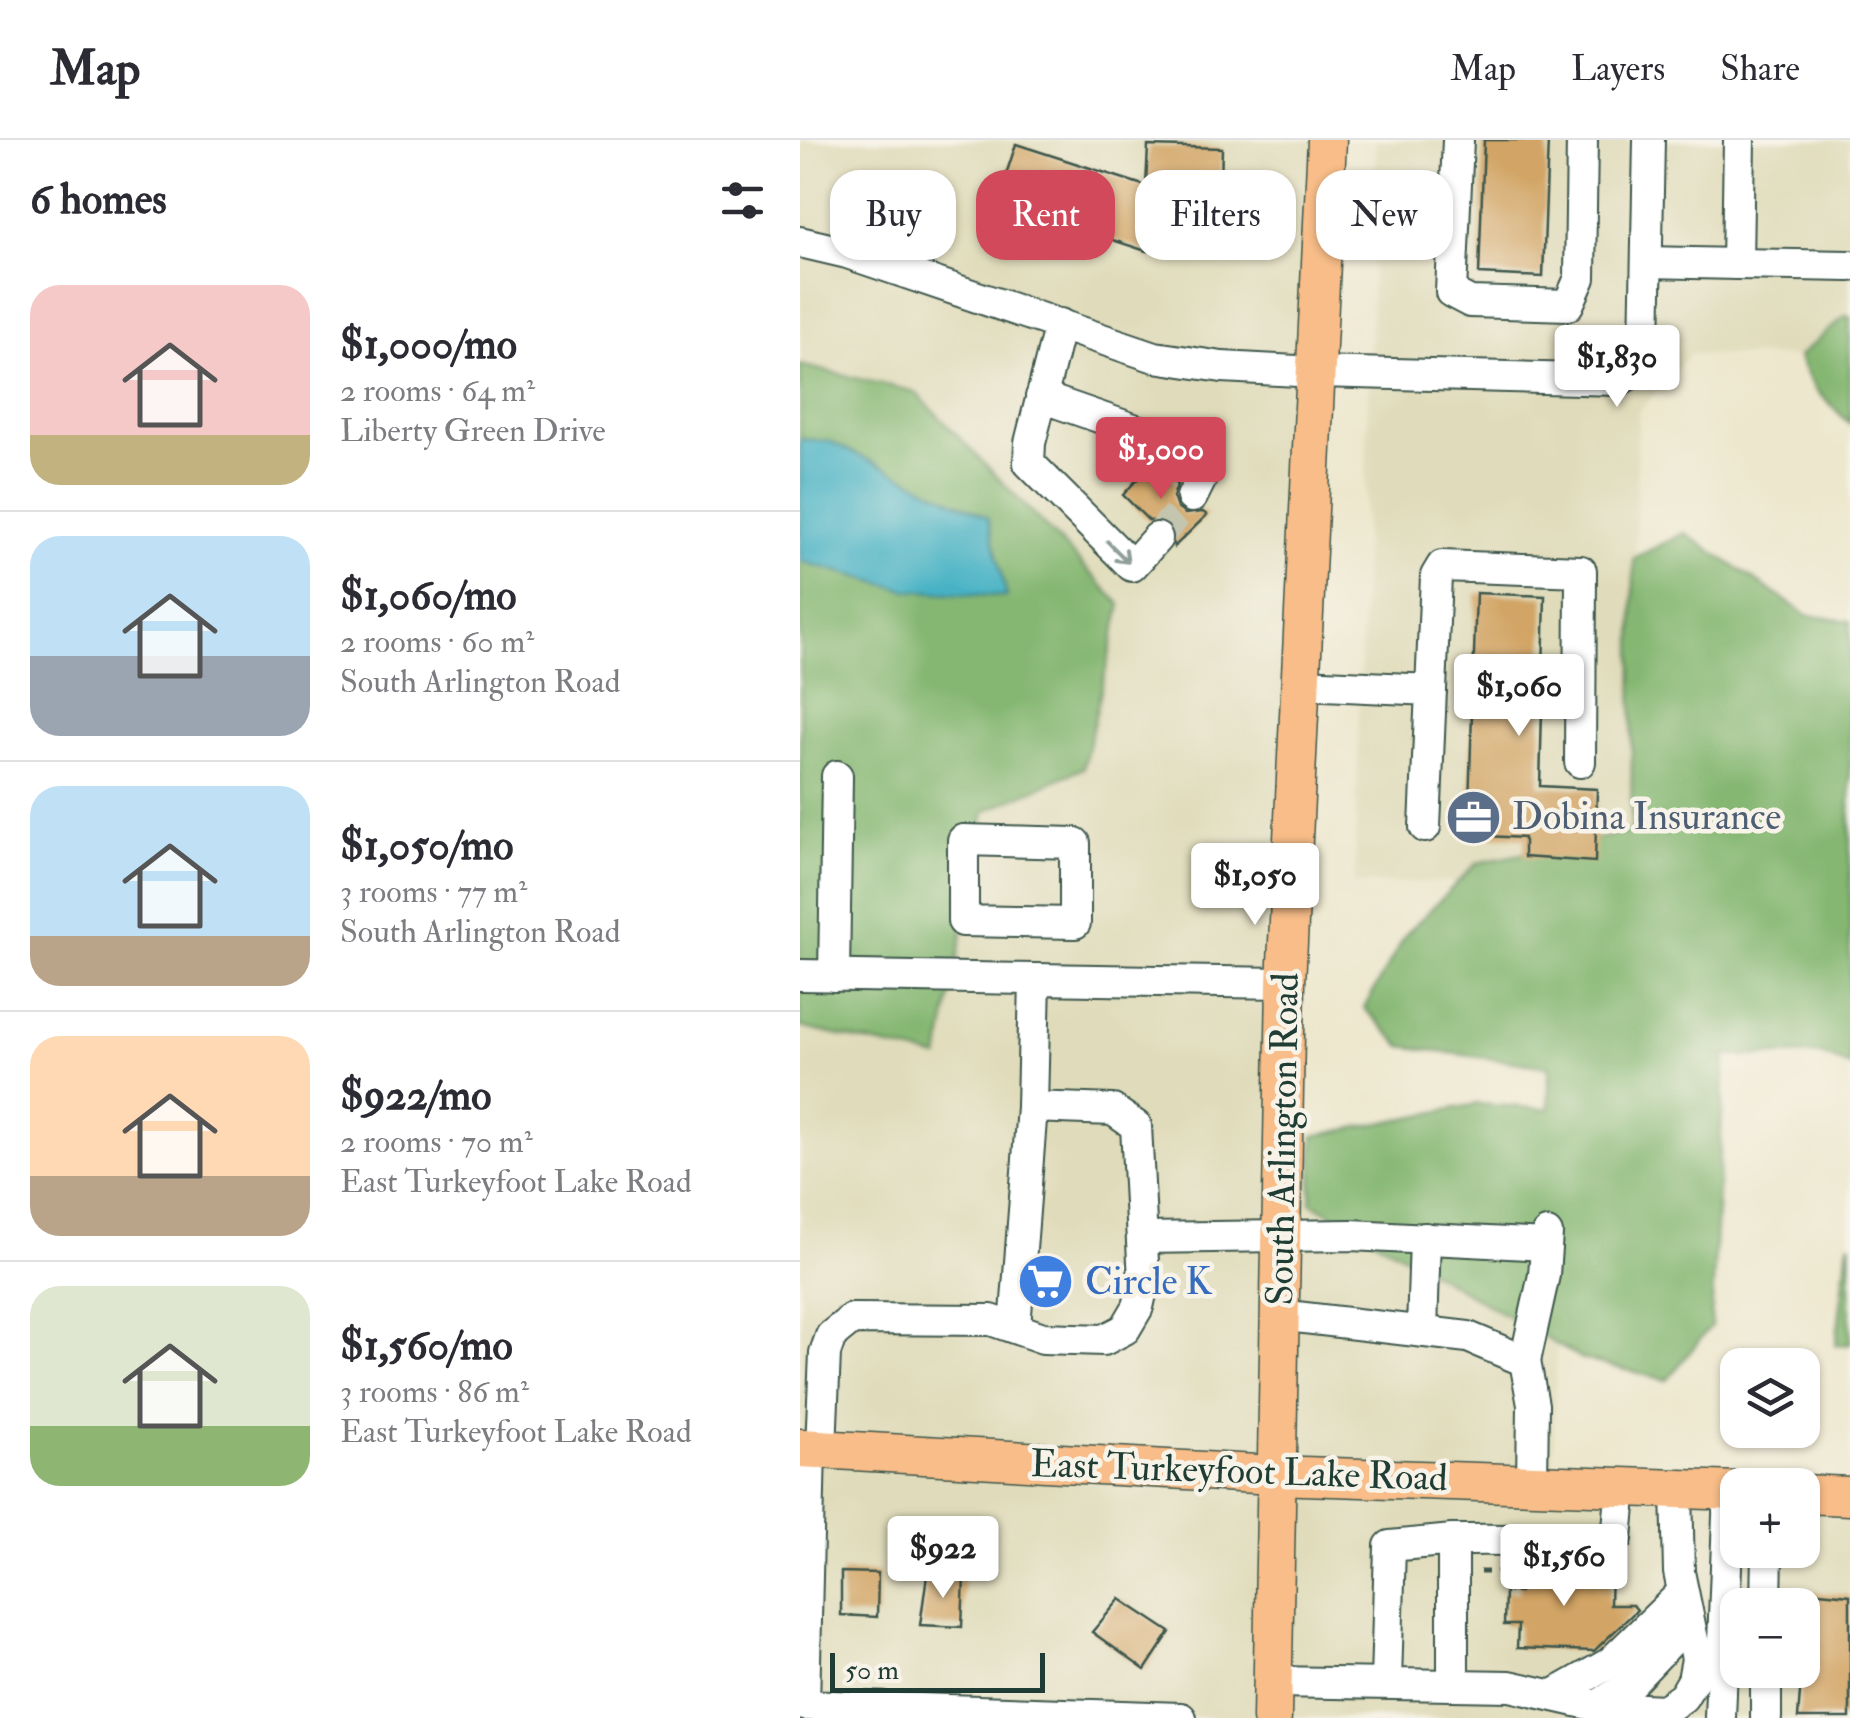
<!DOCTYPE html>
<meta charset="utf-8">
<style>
:root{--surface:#fff;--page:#f2f2f3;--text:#2b2b33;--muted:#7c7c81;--line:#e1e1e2;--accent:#d1495b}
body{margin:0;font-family:"IM FELL Double Pica",serif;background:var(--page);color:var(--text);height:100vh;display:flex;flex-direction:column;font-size:38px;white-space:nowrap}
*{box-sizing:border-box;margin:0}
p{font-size:32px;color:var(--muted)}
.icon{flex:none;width:55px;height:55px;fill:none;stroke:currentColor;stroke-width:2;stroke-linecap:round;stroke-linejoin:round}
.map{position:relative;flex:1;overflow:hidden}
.drawer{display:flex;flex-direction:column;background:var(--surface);width:800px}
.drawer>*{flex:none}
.guide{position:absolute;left:30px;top:30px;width:870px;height:90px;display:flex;gap:20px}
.tools{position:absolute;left:920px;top:1208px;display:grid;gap:20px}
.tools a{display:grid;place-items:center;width:100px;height:100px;border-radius:20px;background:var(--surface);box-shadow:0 2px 8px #0004;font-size:50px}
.scale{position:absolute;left:30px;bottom:25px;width:215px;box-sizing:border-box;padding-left:10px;border:5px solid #1f3d34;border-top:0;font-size:28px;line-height:35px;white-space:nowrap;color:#1f3d34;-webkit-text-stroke:8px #f7f3e8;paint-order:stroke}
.price{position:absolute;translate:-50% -85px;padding:0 22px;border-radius:10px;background:#fff;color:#222;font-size:32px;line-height:65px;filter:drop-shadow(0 2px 5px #0008)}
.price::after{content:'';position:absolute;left:50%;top:60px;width:30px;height:22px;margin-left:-15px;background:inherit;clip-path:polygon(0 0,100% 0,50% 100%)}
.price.selected{background:var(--accent);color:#fff}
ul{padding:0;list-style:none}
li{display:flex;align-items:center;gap:30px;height:250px;padding:0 30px}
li+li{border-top:2px solid var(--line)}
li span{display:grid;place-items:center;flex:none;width:280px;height:200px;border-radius:30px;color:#555}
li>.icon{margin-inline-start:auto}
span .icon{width:120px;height:120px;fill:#fffc;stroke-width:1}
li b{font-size:42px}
h2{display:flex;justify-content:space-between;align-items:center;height:120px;padding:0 30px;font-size:42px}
.tag{padding:0 35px;border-radius:30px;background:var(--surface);box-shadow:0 2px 8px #0004;font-size:35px;line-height:90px}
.tag.selected{background:var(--accent);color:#fff}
header{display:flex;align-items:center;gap:60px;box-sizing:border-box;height:140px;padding:0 50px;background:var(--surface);border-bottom:2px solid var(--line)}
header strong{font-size:48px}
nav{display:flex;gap:55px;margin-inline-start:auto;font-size:35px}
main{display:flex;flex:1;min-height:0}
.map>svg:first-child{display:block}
.built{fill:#e0dcbb;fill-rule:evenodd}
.forest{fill:#85b772;stroke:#527a53;stroke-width:2.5}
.water{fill:#47b2c5;stroke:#33787c;stroke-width:2.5}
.building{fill:#d2a465}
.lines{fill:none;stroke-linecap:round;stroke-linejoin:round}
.minor-tunnel{stroke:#c4c5ae;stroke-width:30;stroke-dasharray:30 15;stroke-linecap:butt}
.minor-casing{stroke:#3e564b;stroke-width:34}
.major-casing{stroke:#3e564b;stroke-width:41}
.path{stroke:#3e564b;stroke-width:5;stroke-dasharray:8 8;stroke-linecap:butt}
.minor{stroke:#fff;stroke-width:30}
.major{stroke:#f8bd88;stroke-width:38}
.oneway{stroke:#8f9e9a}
.labels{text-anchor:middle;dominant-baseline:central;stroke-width:9;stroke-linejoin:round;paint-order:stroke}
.service-label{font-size:38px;fill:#4e5e75;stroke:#f7f3e8;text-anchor:start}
.street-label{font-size:38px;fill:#1f3d34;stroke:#f7f3e8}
.shop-label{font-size:38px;fill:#366cbe;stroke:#f7f3e8;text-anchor:start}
</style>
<header>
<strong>Map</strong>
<nav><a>Map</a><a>Layers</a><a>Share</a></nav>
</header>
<main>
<section class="drawer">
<h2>6 homes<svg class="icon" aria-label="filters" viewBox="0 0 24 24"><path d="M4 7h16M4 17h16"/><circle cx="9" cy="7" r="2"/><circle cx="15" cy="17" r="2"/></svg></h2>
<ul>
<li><span style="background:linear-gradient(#f6c9c9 75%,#c2b280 0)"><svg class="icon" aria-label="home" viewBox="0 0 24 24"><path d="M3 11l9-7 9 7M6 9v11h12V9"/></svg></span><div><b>$1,000/mo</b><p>2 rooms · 64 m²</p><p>Liberty Green Drive</p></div></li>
<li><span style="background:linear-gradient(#bfe0f5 60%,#9aa5b1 0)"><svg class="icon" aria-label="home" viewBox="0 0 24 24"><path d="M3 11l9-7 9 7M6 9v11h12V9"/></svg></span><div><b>$1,060/mo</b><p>2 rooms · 60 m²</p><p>South Arlington Road</p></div></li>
<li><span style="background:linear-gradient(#bfe0f5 75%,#b9a48a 0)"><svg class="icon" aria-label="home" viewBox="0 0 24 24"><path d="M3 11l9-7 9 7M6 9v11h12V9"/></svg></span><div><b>$1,050/mo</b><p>3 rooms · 77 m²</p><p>South Arlington Road</p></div></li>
<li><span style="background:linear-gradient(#ffd9b3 70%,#b9a48a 0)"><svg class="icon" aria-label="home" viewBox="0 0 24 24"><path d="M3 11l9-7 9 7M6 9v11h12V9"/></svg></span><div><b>$922/mo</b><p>2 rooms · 70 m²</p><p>East Turkeyfoot Lake Road</p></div></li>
<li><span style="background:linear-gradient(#dfe7d0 70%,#8fb573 0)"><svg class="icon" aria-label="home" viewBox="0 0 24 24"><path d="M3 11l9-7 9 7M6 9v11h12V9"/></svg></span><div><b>$1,560/mo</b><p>3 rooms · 86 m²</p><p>East Turkeyfoot Lake Road</p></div></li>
</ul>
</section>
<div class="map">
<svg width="1050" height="1578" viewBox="0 0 1050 1578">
<rect width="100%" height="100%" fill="#f7f3e8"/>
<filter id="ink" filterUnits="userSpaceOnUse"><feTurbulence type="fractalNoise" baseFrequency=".01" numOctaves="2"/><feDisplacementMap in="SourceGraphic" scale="20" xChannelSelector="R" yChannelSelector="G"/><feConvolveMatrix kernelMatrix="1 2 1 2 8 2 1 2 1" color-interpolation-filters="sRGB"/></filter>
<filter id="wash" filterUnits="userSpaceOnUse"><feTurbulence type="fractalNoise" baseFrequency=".0048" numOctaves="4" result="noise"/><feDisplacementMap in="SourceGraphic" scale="40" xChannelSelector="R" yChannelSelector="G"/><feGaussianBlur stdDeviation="2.25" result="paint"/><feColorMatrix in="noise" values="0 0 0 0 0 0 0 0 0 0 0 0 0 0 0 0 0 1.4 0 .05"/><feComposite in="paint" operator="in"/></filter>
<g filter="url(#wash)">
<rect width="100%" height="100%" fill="#ede7cd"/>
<g class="built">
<path d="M0 0H527L484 1011 763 1044 752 1343 937 1351 938 1410H1002L1003 1354 1050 1356V1578H0V887L139 918 185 671 283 628 115 252 0 225ZM938 1465H1002V1530H938Z"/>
<path d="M576 0H1050V218L890 214 838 272 830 738 554 744Z"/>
</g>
<g class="forest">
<path d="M1045 176 1050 177V284L1015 249 998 217Z"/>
<path d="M0 225 115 252 321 465 283 628 185 671 139 918 0 887Z"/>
<path d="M885 393 1007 475 1050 481V926L1020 914 925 916 911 1186 867 1240 782 1219 511 1062 514 996 677 964 749 969V927L602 906 564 868 606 794 677 723 831 692 834 418Z"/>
<path d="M1050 1102V1204L1036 1205 1047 1115Z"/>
</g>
<path class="water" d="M0 299 29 301 188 377 207 457 106 450 0 421Z"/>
<g id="blocks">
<g class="building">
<path d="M684 0H748L743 137 679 134Z"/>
<path d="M216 4 346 46 348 6 422 8 419 113 346 111 197 62Z"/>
<path d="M354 321 377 345 373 357 377 368 385 374 403 372 407 375 374 407 370 385 360 380 349 381 323 355Z"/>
<path d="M676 453 745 456 740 646 797 649 795 722 724 717V698L668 695Z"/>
<path d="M748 1426 811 1432 810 1465H833L837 1470 794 1511 717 1508 718 1485H704L705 1451 719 1452 720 1429Z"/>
<path d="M41 1432 78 1433 77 1477 41 1475Z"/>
<path d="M127 1435 164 1436 162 1487 120 1485Z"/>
<path d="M1008 1451 1050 1455V1578H998Z"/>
<path d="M320 1459 370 1492 345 1530 292 1492Z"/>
</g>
</g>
</g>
<g filter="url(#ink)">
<use href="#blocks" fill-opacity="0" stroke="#3e564b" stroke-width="2.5"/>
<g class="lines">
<path class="minor-tunnel" d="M357 398 392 357"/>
<defs>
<g id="minor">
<path d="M658 0 651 152 670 162 768 165 780 138 782 0"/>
<path d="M0 102 47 113 355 217 422 227 517 232 819 240 836 230 845 206 849 0"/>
<path d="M847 122 937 124 939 0"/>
<path d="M937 124 1050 126"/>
<path d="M260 184 230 303 229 323 332 426 357 398"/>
<path d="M241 257 397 311 401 339 392 357"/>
<path d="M503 544 631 550 636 436 642 426 781 431 780 622"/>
<path d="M625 687 631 550"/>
<path d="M163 700 275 703V783L163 781Z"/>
<path d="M0 835 235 839"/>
<path d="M34 836 37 636"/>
<path d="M343 1098 551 1095 746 1105"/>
<path d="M479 1175 668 1197 725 1221 733 1265 732 1342"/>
<path d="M215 1187 232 967"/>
<path d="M622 1191 625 1098"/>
<path d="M725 1221 744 1135 747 1094"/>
<path d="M10 1308 4 1565 381 1578"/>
<path d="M21 1308 25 1213 31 1196 52 1179 191 1180 243 1198 304 1200 325 1189 338 1167 344 1141 336 986 313 970 232 967 235 839 486 843"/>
<path d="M653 1400C677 1400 702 1399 726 1401 759 1404 787 1425 817 1398L822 1346"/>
<path d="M966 1465 967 1410"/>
<path d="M473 1542 653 1545V1400L590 1406 586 1542"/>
<path d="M653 1545 710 1546 797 1566 843 1569 864 1570 883 1557 893 1540 897 1519 879 1432 877 1349"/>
<path d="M757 1553 810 1523 883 1452"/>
<path d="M797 1566 828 1546 889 1482"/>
<path d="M920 1578 929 1351"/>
<path d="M966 1578V1530"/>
</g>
<g id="major">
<path d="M0 1308 474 1335 938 1351"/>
<path d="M1002 1354 1050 1356"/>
<path d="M472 1578 486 843 527 0"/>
</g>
</defs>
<use href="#minor" class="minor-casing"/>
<use href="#major" class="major-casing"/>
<path class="path" d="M680 1432H697"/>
<use href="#minor" class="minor"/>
<use href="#major" class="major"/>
</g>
<defs><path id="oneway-shaft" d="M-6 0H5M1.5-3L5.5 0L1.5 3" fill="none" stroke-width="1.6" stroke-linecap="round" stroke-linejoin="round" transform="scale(2.5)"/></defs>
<use class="oneway" href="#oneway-shaft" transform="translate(318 412) rotate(45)"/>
</g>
<defs>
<symbol id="office-disc" viewBox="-11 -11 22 22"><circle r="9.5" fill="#5c6f8a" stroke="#f7f3e8"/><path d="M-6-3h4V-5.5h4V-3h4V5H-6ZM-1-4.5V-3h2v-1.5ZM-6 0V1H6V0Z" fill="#fff"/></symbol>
<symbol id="supermarket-disc" viewBox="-11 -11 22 22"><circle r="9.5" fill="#3f7fe0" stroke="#f7f3e8"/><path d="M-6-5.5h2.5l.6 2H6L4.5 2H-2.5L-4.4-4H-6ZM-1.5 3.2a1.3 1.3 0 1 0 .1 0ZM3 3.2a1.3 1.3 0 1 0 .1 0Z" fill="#fff"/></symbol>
</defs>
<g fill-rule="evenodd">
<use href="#office-disc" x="642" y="646" width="63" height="63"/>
<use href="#supermarket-disc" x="214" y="1110" width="63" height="63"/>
</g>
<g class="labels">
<g class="service-label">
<text x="712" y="677">Dobina Insurance</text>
</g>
<g class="street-label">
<text transform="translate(483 999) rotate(-89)">South Arlington Road</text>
<text transform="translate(439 1331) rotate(2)">East Turkeyfoot Lake Road</text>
</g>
<g class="shop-label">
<text x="285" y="1142">Circle K</text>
</g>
</g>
</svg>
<div class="tools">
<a><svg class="icon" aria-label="layers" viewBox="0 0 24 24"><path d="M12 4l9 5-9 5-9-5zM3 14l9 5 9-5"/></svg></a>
<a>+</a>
<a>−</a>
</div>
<div class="scale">50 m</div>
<b class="price" style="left:817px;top:270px">$1,830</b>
<b class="price selected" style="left:361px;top:362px">$1,000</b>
<b class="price" style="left:719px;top:599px">$1,060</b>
<b class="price" style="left:455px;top:788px">$1,050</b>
<b class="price" style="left:143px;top:1461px">$922</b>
<b class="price" style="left:764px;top:1469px">$1,560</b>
<div class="guide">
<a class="tag">Buy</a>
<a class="tag selected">Rent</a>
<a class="tag">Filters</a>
<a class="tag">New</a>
</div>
</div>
</main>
